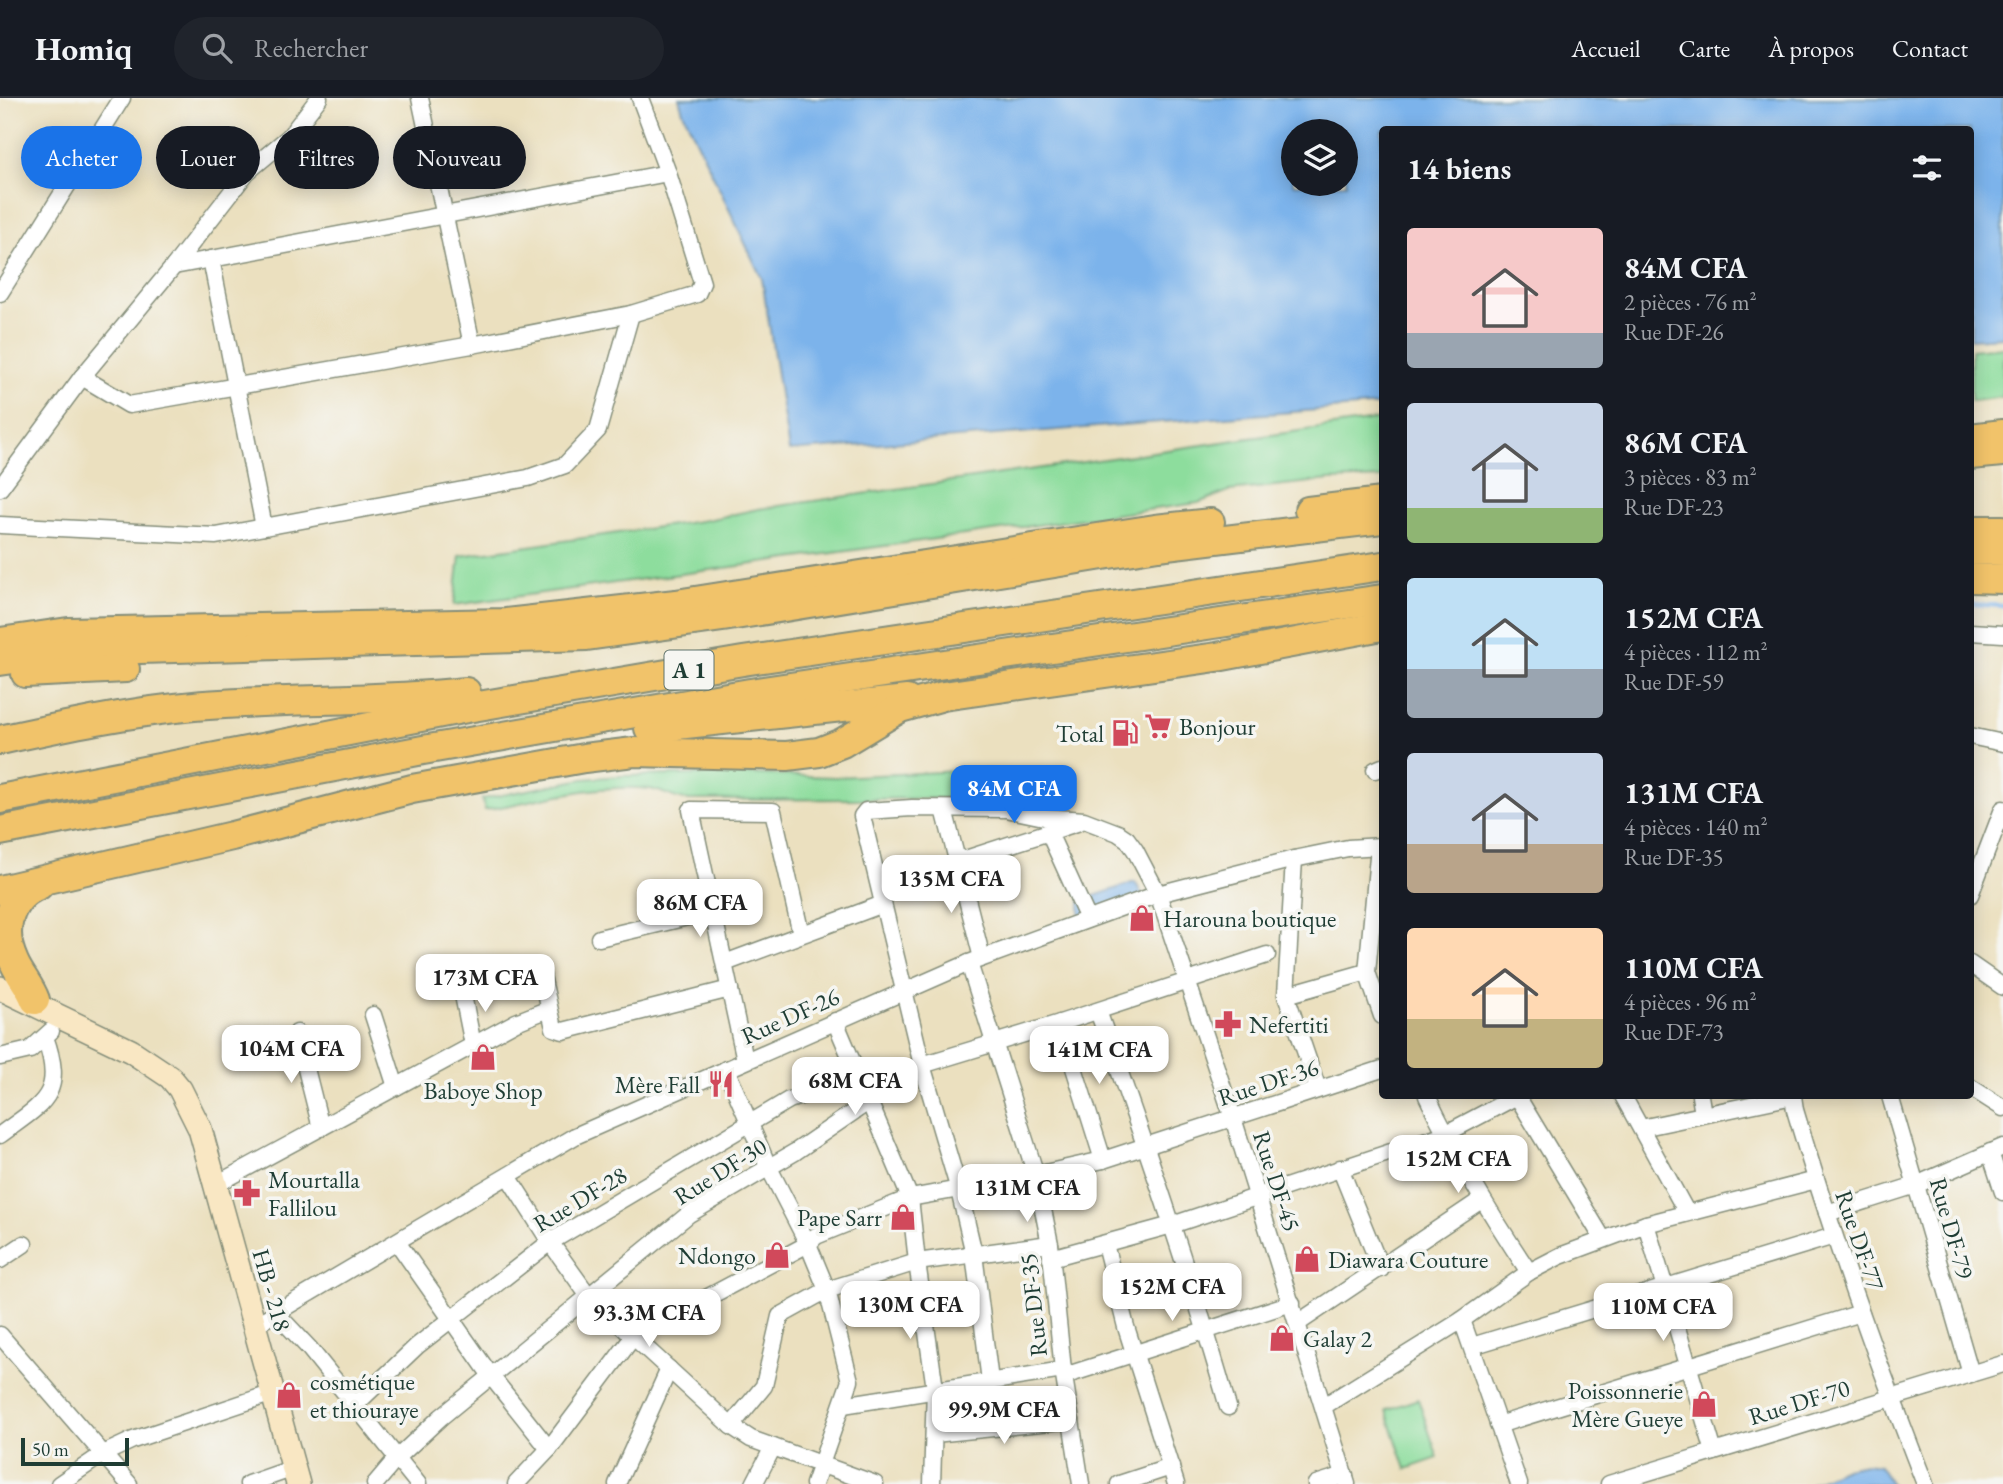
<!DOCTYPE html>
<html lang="fr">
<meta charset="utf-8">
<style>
:root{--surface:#171b24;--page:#20242c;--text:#f1f3f6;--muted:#9ea1a6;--line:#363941;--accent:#1a73e8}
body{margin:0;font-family:"EB Garamond",serif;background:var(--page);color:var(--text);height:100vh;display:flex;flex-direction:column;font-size:26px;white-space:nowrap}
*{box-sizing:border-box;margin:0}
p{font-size:23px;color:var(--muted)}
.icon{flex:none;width:38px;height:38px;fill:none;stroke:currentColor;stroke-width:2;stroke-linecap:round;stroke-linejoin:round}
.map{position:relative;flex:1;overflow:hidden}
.sheet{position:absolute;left:1379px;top:28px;width:595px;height:973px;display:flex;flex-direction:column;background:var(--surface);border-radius:7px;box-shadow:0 4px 18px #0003}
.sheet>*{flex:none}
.hud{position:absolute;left:21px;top:28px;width:665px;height:63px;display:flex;gap:14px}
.controls{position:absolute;left:1281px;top:21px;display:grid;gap:14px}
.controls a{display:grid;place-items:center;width:77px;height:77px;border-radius:50%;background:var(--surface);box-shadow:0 4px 18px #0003;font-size:35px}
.scale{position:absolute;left:21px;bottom:18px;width:108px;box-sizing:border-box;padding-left:7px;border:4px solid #1f3d34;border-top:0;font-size:19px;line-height:24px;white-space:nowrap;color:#1f3d34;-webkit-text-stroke:5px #f6f6f2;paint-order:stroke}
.price{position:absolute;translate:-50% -60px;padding:0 16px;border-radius:14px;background:#fff;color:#222;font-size:23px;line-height:46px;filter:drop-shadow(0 2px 4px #0008)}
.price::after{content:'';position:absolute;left:50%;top:42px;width:21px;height:16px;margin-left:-10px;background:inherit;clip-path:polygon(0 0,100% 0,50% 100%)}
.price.selected{background:var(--accent);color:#fff}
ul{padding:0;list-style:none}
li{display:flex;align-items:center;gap:21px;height:175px;padding:0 28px}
li span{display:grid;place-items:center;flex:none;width:196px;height:140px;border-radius:7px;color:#555}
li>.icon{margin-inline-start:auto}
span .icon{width:84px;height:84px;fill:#fffc;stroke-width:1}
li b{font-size:30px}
h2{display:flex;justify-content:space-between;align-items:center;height:84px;padding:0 28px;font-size:30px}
.tag{padding:0 24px;border-radius:32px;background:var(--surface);box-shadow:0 4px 18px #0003;font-size:24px;line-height:63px}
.tag.selected{background:var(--accent);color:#fff}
header{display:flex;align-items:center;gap:42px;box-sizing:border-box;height:98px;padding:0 35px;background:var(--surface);border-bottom:2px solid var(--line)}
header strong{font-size:33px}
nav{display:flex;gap:38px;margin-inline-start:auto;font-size:24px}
.search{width:490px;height:63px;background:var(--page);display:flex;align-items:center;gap:18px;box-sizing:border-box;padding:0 24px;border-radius:38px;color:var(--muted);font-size:26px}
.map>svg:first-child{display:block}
.green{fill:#8ddd9d;stroke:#568d68;stroke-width:2}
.water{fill:#7cb3eb;stroke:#4e7890;stroke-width:2;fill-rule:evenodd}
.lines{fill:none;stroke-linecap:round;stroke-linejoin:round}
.stream{stroke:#7cb3eb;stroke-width:4.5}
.minor-casing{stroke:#858e7a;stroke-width:19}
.secondary-casing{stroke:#858e7a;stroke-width:26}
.trunk-casing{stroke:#858e7a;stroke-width:30}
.motorway-casing{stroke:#858e7a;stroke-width:32}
.minor{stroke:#fff;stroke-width:16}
.secondary{stroke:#f9e7c3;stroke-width:23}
.trunk{stroke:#f1c36a;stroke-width:26}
.motorway{stroke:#f1c36a;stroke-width:28}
.labels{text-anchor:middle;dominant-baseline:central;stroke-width:7;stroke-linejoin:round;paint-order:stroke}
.shield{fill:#f6f6f2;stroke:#60746d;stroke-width:2}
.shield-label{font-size:23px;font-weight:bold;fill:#1f3d34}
.poi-label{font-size:24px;fill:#1f3d34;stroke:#f6f6f2;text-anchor:start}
.street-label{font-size:24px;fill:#1f3d34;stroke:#f6f6f2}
</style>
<header>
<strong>Homiq</strong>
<div class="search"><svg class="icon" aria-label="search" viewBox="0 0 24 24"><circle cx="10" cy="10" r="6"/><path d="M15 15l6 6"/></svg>Rechercher</div>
<nav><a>Accueil</a><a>Carte</a><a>À propos</a><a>Contact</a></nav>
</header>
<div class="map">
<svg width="2003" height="1386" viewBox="0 0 2003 1386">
<rect width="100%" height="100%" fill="#f6f6f2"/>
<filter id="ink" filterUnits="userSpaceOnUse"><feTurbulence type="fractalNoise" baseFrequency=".0143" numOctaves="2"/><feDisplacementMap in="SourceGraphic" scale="14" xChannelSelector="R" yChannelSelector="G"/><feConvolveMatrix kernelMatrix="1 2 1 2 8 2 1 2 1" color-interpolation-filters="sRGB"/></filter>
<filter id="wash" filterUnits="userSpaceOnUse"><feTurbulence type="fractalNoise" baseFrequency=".00686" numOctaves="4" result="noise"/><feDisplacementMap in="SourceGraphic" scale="28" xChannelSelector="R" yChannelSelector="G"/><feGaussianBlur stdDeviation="1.57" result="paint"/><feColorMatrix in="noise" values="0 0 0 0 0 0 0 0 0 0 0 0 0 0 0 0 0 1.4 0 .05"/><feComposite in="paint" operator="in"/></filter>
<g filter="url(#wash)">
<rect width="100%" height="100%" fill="#ebe0bf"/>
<g class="green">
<path d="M2003 249V299L1971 303V252Z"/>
<path d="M1382 321V380L1330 382 1229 393 1198 405 454 507 460 458 707 422 758 411Z"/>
<path d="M982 672 1010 674 1012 700 686 702C674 701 663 693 650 691 595 685 540 702 485 712L482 701 583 681 620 678 747 676 835 679Z"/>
<path d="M1418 1301 1438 1360 1406 1371 1386 1312Z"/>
</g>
<g class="water">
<path d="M679 0H2003V239L1971 241 1970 32H1382V307L789 353 762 181 683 14ZM1293 33H1346V86H1293Z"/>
<path d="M1135 784 1143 798 1080 821V803Z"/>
<path d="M1865 1366 1879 1368 1891 1386H1810L1845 1370Z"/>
</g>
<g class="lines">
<path class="stream" d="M1970 506 2003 508"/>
</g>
</g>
<g filter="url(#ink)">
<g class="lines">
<defs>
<g id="minor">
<path d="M420 0 472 247"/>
<path d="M211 161 264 429"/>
<path d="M174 168 668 75"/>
<path d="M0 195 122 0"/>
<path d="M82 279 129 307 472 247 631 216 697 196 702 185 668 75 640 0"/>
<path d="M0 390 82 279 174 168 247 74 289 39 319 0"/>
<path d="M0 427 216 438 528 380 565 367 598 332 631 216"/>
<path d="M1970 534 2003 536"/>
<path d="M1970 638 2003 645"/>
<path d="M1375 672 1382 669"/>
<path d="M944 711 982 860"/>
<path d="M1049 735 1088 821"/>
<path d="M1379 748 1367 874 1382 918"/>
<path d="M1294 761 1286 897 1318 991"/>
<path d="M956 764 1077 725"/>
<path d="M1970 797 2003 711"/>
<path d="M599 840 713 813"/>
<path d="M725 865 883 806"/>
<path d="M969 865 1036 1077 1050 1146 1063 1272 1081 1386"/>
<path d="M1970 866 2003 889"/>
<path d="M541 873 554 930 563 933 730 891"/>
<path d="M462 892 473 947"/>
<path d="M1286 897 1367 874"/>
<path d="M1098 913C1145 1044 1190 1175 1228 1309"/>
<path d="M373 917 396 989"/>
<path d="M835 923 910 1100 917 1164 935 1291 932 1386"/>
<path d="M1060 925 1103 1062"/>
<path d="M297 935 321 1030"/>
<path d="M0 959 30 952 51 933"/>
<path d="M745 962 691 712 773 713 801 836"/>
<path d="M726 971 768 1068 808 1146 827 1192 850 1283 814 1386"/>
<path d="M1970 989 2003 1010"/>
<path d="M1427 998C1456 1060 1491 1117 1529 1174"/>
<path d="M1517 998 1603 1141"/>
<path d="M1623 998 1687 1115"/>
<path d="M1700 998 1703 1016"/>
<path d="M1793 998 1795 1012C1832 1138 1877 1263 1925 1386"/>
<path d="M1890 998 1971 1276"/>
<path d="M1641 1030 1793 998"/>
<path d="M0 1037C43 1005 66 998 45 939"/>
<path d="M1990 1054 2003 1094"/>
<path d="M1340 1070 1381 1171"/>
<path d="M508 1078 550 1144 588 1197 731 1328 751 1341 875 1386"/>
<path d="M215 1087 516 924 549 911"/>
<path d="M1827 1115 1916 1087 2003 1049"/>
<path d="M1646 1126 1714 1354"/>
<path d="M397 1144 491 1278 549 1351"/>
<path d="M1105 1146 1126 1229 1176 1386"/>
<path d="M1051 1160 1172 1127 1445 1036 1517 998"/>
<path d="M0 1162 24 1146"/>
<path d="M276 1215 309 1250 418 1386"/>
<path d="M1462 1222 1519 1386"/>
<path d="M1298 1225 1481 1102"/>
<path d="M255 1227 575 1038 969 865 1158 796 1294 761 1348 750 1382 748"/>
<path d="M0 1237 129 1386"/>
<path d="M1472 1248 1834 1138"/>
<path d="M1064 1278 1292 1205"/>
<path d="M990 1283 974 1156 959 1092 922 967 862 718 866 713 912 710 1006 711 1044 719 1084 722 1118 735 1127 741 1135 752 1158 796 1233 1020 1347 1386"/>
<path d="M843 1307 1063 1272"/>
<path d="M354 1308 417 1248 550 1144 789 1002 858 978"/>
<path d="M1324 1308 1462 1222 1529 1174 1560 1158 1646 1126 1816 1082"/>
<path d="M1498 1327 1861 1215"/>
<path d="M731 1328 764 1288 780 1218 827 1192 917 1164 1050 1146"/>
<path d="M934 1336 1071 1322"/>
<path d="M59 1386 103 1356 133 1342 273 1295"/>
<path d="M248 1386 294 1370"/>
<path d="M375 1386 397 1360 441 1319 689 1116 795 1054 922 967 1060 925 1267 857"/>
<path d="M516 1386 549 1351 633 1239 808 1146 816 1138 910 1100 1036 1077 1103 1062 1382 971"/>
<path d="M617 1386 669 1271"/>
<path d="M754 1386 773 1349"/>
<path d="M1119 1386 1171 1369"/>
<path d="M1316 1386 1345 1377"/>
<path d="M1609 1386 2003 1266"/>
</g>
<path id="secondary" d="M0 890 131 953 170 979 180 991 200 1031 298 1386"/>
<g id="trunk">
<path d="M1970 339 2003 335"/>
<path d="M1970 358 2003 355"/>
<path d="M1308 412 1382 403"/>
<path d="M0 543 68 533 506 524 676 505 1155 430 1211 424"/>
<path d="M0 564 70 554 587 539 723 520 1158 449 1382 422"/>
<path d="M25 576 126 571"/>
</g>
<g id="motorway">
<path d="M1970 432H2003"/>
<path d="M1970 452 2003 453"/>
<path d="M1970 480 2003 481"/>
<path d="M649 630 907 602"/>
<path d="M0 642C64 628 129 614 194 608 284 600 375 604 466 594"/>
<path d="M0 701 467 610 743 563 1382 468"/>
<path d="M0 733 423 652 750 595 1382 501"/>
<path d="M0 792 232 738 412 691 584 660 634 654 787 658 819 654 842 645 900 610 943 598 1217 559 1382 528"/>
<path d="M35 902C30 888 20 878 14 864 0 834 7 800 39 787"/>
</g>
</defs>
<use href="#minor" class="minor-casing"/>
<use href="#secondary" class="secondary-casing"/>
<use href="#trunk" class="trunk-casing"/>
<use href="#motorway" class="motorway-casing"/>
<use href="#minor" class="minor"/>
<use href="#secondary" class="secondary"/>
<use href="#trunk" class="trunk"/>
<use href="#motorway" class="motorway"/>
</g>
</g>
<defs>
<symbol id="supermarket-bare" viewBox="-9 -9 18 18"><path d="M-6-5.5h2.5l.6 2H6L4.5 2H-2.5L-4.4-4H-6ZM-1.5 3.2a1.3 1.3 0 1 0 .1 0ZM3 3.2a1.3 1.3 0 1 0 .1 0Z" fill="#d1495b" stroke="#f6f6f2" stroke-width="2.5" paint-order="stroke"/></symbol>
<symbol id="fuel-bare" viewBox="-9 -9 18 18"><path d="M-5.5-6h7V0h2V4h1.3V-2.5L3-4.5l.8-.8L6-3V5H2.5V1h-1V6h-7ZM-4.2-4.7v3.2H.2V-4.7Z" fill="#d1495b" stroke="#f6f6f2" stroke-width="2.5" paint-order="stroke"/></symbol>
<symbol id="shop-bare" viewBox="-9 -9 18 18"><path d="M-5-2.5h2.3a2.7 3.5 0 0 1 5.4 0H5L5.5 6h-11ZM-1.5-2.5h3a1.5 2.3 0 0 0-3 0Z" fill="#d1495b" stroke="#f6f6f2" stroke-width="2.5" paint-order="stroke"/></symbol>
<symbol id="pharmacy-bare" viewBox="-9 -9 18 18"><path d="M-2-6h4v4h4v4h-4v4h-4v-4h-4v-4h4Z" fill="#d1495b" stroke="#f6f6f2" stroke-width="2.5" paint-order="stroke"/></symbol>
<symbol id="restaurant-bare" viewBox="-9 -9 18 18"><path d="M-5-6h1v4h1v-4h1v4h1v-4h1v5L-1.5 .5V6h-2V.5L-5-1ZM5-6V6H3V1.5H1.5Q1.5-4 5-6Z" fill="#d1495b" stroke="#f6f6f2" stroke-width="2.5" paint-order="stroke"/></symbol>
</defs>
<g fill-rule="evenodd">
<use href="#supermarket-bare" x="1139" y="609" width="38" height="38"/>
<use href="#fuel-bare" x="1106" y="616" width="38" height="38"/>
<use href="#shop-bare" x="1123" y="801" width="38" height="38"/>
<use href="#pharmacy-bare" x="1209" y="907" width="38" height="38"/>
<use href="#shop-bare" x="464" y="940" width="38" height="38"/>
<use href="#restaurant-bare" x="702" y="967" width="38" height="38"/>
<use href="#pharmacy-bare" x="228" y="1076" width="38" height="38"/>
<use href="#shop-bare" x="884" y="1100" width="38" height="38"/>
<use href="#shop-bare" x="758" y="1138" width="38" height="38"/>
<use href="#shop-bare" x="1288" y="1142" width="38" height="38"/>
<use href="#shop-bare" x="1263" y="1221" width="38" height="38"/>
<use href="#shop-bare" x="270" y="1278" width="38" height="38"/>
<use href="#shop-bare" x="1685" y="1287" width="38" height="38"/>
</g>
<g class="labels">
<rect class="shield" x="664.5" y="552.5" width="49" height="39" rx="5"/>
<g class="shield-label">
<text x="689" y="572">A 1</text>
</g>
<g class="poi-label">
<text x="1179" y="628">Bonjour</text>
<text x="1104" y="635" text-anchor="end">Total</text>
<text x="1163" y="820">Harouna boutique</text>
<text x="1249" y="926">Nefertiti</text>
<text x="700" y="986" text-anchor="end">Mère Fall</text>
<text x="483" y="992" text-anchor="middle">Baboye Shop</text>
<text x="268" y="1081">Mourtalla<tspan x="268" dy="28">Fallilou</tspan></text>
<text x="882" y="1119" text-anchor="end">Pape Sarr</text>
<text x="756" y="1157" text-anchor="end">Ndongo</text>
<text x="1328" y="1161">Diawara Couture</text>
<text x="1303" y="1240">Galay 2</text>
<text x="310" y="1283">cosmétique<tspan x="310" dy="28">et thiouraye</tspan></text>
<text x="1683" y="1292" text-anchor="end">Poissonnerie<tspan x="1683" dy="28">Mère Gueye</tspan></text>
</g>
<g class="street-label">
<text transform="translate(790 918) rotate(-24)">Rue DF-26</text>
<text transform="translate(1268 984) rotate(-18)">Rue DF-36</text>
<text transform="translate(720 1073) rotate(-32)">Rue DF-30</text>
<text transform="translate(1277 1083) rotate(72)">Rue DF-45</text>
<text transform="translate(580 1101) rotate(-31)">Rue DF-28</text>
<text transform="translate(1952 1130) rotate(74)">Rue DF-79</text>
<text transform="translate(1860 1142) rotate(71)">Rue DF-77</text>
<text transform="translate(272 1192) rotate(74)">HB - 218</text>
<text transform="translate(1033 1207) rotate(-96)">Rue DF-35</text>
<text transform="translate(1799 1304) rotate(-17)">Rue DF-70</text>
</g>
</g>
</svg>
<div class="controls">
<a><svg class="icon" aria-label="layers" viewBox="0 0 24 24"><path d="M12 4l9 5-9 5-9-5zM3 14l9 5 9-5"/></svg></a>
</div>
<div class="scale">50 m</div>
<b class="price selected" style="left:1014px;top:727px">84M CFA</b>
<b class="price" style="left:951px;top:817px">135M CFA</b>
<b class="price" style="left:700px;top:841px">86M CFA</b>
<b class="price" style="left:485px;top:916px">173M CFA</b>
<b class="price" style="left:291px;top:987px">104M CFA</b>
<b class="price" style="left:1099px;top:988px">141M CFA</b>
<b class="price" style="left:855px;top:1019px">68M CFA</b>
<b class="price" style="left:1458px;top:1097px">152M CFA</b>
<b class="price" style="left:1027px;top:1126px">131M CFA</b>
<b class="price" style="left:1172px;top:1225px">152M CFA</b>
<b class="price" style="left:910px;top:1243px">130M CFA</b>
<b class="price" style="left:1663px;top:1245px">110M CFA</b>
<b class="price" style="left:649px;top:1251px">93.3M CFA</b>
<b class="price" style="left:1004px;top:1348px">99.9M CFA</b>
<div class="hud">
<a class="tag selected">Acheter</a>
<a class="tag">Louer</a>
<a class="tag">Filtres</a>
<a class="tag">Nouveau</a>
</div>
<section class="sheet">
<h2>14 biens<svg class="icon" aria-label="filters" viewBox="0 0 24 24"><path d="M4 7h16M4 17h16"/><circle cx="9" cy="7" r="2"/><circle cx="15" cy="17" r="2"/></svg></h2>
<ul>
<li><span style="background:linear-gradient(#f6c9c9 75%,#9aa5b1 0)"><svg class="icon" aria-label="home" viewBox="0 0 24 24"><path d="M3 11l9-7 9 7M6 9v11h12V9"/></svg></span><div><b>84M CFA</b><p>2 pièces · 76 m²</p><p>Rue DF-26</p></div></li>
<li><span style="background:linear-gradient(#c9d6e8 75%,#8fb573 0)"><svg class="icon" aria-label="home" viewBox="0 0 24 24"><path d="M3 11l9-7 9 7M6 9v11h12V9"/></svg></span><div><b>86M CFA</b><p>3 pièces · 83 m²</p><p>Rue DF-23</p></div></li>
<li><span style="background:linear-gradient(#bfe0f5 65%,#9aa5b1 0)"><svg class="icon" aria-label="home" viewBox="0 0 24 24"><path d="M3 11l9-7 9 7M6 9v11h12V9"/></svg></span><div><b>152M CFA</b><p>4 pièces · 112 m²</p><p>Rue DF-59</p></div></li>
<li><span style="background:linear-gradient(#c9d6e8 65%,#b9a48a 0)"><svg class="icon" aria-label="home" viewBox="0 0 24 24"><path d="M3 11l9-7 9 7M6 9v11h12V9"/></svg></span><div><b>131M CFA</b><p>4 pièces · 140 m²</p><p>Rue DF-35</p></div></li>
<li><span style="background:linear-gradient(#ffd9b3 65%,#c2b280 0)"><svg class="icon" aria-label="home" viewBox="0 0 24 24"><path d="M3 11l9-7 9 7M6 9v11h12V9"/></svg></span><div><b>110M CFA</b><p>4 pièces · 96 m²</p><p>Rue DF-73</p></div></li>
</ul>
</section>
</div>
